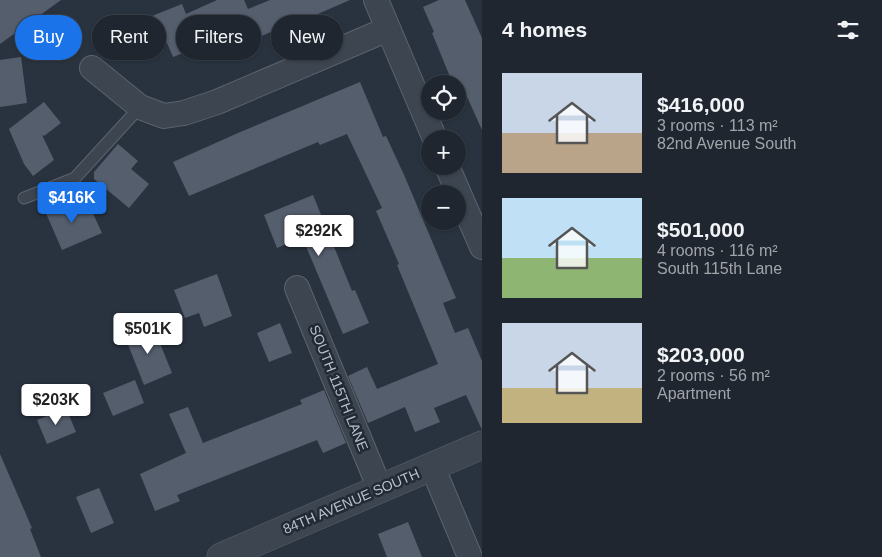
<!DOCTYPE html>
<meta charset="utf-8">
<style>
:root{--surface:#1f262f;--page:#272e37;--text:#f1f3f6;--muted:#a1a5aa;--line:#3c434b;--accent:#1a73e8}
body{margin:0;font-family:Helvetica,sans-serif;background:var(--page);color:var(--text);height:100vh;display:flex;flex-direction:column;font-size:19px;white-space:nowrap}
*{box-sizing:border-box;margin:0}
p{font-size:16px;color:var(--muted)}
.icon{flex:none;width:28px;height:28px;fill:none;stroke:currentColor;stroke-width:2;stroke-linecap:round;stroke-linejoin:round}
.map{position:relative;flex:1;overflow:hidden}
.panel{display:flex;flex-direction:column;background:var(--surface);width:400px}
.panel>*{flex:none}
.hud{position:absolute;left:15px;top:15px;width:391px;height:45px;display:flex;gap:10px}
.buttons{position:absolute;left:421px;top:75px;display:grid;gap:10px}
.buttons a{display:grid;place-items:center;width:45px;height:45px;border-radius:50%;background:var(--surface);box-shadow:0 1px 4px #0004,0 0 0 1px var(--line);font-size:25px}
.price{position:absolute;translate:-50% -42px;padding:0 11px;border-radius:5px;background:#fff;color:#222;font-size:16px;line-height:32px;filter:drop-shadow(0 1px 2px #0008)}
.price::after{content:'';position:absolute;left:50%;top:30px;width:15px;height:11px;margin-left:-8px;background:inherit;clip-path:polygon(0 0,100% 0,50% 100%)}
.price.active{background:var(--accent);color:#fff}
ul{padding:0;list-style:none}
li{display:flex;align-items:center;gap:15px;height:125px;padding:0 20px}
li span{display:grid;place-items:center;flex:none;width:140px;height:100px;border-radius:0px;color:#555}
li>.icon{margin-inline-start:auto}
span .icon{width:60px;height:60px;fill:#fffc;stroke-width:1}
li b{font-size:21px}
h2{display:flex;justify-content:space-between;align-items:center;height:60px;padding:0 20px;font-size:21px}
.chip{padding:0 18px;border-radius:22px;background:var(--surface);box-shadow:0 1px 4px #0004,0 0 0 1px var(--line);font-size:18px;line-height:45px}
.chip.active{background:var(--accent);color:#fff}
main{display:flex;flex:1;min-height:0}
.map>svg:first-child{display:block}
.building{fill:#555e6d}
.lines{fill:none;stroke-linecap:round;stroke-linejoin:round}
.service-casing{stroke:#5b636d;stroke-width:13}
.minor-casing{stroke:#5b636d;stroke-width:26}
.tertiary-casing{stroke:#5b636d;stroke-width:29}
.service{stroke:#3d4550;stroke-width:11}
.minor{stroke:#3d4550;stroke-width:24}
.tertiary{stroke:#3d4550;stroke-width:28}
.labels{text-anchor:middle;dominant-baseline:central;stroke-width:5;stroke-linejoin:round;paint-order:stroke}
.street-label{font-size:14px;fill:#bac0ca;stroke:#222a35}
</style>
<main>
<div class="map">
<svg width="482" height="557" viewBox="0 0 482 557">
<rect width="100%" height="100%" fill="#29333f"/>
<g class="building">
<path d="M0 0H61L0 44Z"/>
<path d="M217 0H244L248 9 270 0H350L274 33 273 31 232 49 227 36 173 57 167 43 154 49 142 20 182 4 186 14Z"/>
<path d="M439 0H465L482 38V130L464 90 458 93V84H453L432 33 434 32 423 7Z"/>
<path d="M21 57 27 103 0 107V60Z"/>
<path d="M360 82 383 137 386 136 405 177 456 298 443 303 455 333 468 328 482 361V430L466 395 434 408 440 422 415 432 405 407 368 423 348 376 367 367 377 389 438 364 397 265 399 264 376 211 382 208 347 134 320 145 318 142 189 196 173 162 238 133Z"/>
<path d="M44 102 61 123 44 136 42 135 54 160 33 176 24 164 9 129Z"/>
<path d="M118 144 138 161 131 169 149 184 129 208 94 179V172Z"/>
<path d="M313 195 352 291 355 290 369 323 343 334 305 244 296 247 294 241 277 248 264 215Z"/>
<path d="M71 199 77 212 90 207 102 233 62 250 45 211Z"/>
<path d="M217 274 232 316 204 327 199 313 185 318 174 290Z"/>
<path d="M280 323 292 353 269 362 257 333Z"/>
<path d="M153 326 172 373 144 385 125 337Z"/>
<path d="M135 380 144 403 113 416 103 393Z"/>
<path d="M324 390 346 443 323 453 317 440 177 495 180 501 155 511 140 474 186 453 169 414 188 407 203 443 302 404 300 400Z"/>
<path d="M66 408 76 432 47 444 37 420Z"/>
<path d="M0 454 32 528 30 529 41 557H0Z"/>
<path d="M99 488 114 523 91 533 76 497Z"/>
<path d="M408 522 422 557H387L378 534Z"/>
</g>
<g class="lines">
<defs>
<path id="service" d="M24 198 75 178 140 107"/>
<g id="minor">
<path d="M376 0 435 139"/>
<path d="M92 68 140 107 164 116 184 113 217 102 388 29"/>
<path d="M447 166 482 247"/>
<path d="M297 288 380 489"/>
<path d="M432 466 470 557"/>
</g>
<path id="tertiary" d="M221 557 482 445"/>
</defs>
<use href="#service" class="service-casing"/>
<use href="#minor" class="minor-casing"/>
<use href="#tertiary" class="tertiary-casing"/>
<use href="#service" class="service"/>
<use href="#minor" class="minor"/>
<use href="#tertiary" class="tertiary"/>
</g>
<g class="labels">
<g class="street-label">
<text transform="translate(339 388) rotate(68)">SOUTH 115TH LANE</text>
<text transform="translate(351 501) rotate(-23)">84TH AVENUE SOUTH</text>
</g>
</g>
</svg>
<div class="buttons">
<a><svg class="icon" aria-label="locate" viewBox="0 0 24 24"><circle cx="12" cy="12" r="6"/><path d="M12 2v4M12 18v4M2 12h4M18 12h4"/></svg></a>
<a>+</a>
<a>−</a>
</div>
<b class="price active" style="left:72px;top:224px">$416K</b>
<b class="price" style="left:319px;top:257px">$292K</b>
<b class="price" style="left:148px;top:355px">$501K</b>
<b class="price" style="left:56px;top:426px">$203K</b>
<div class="hud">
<a class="chip active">Buy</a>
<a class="chip">Rent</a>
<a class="chip">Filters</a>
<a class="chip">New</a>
</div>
</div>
<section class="panel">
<h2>4 homes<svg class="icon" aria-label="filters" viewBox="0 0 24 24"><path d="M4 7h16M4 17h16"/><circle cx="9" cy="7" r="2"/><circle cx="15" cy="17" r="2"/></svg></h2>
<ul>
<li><span style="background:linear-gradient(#c9d6e8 60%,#b9a48a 0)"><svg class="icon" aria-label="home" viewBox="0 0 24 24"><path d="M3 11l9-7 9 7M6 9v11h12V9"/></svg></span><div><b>$416,000</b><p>3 rooms · 113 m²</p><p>82nd Avenue South</p></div></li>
<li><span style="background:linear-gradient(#bfe0f5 60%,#8fb573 0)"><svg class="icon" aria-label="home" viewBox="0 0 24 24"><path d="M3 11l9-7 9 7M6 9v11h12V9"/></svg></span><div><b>$501,000</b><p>4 rooms · 116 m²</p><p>South 115th Lane</p></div></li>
<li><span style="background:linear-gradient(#c9d6e8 65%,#c2b280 0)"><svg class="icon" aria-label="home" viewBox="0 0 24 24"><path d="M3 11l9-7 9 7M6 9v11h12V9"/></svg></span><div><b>$203,000</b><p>2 rooms · 56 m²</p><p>Apartment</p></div></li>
</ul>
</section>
</main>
